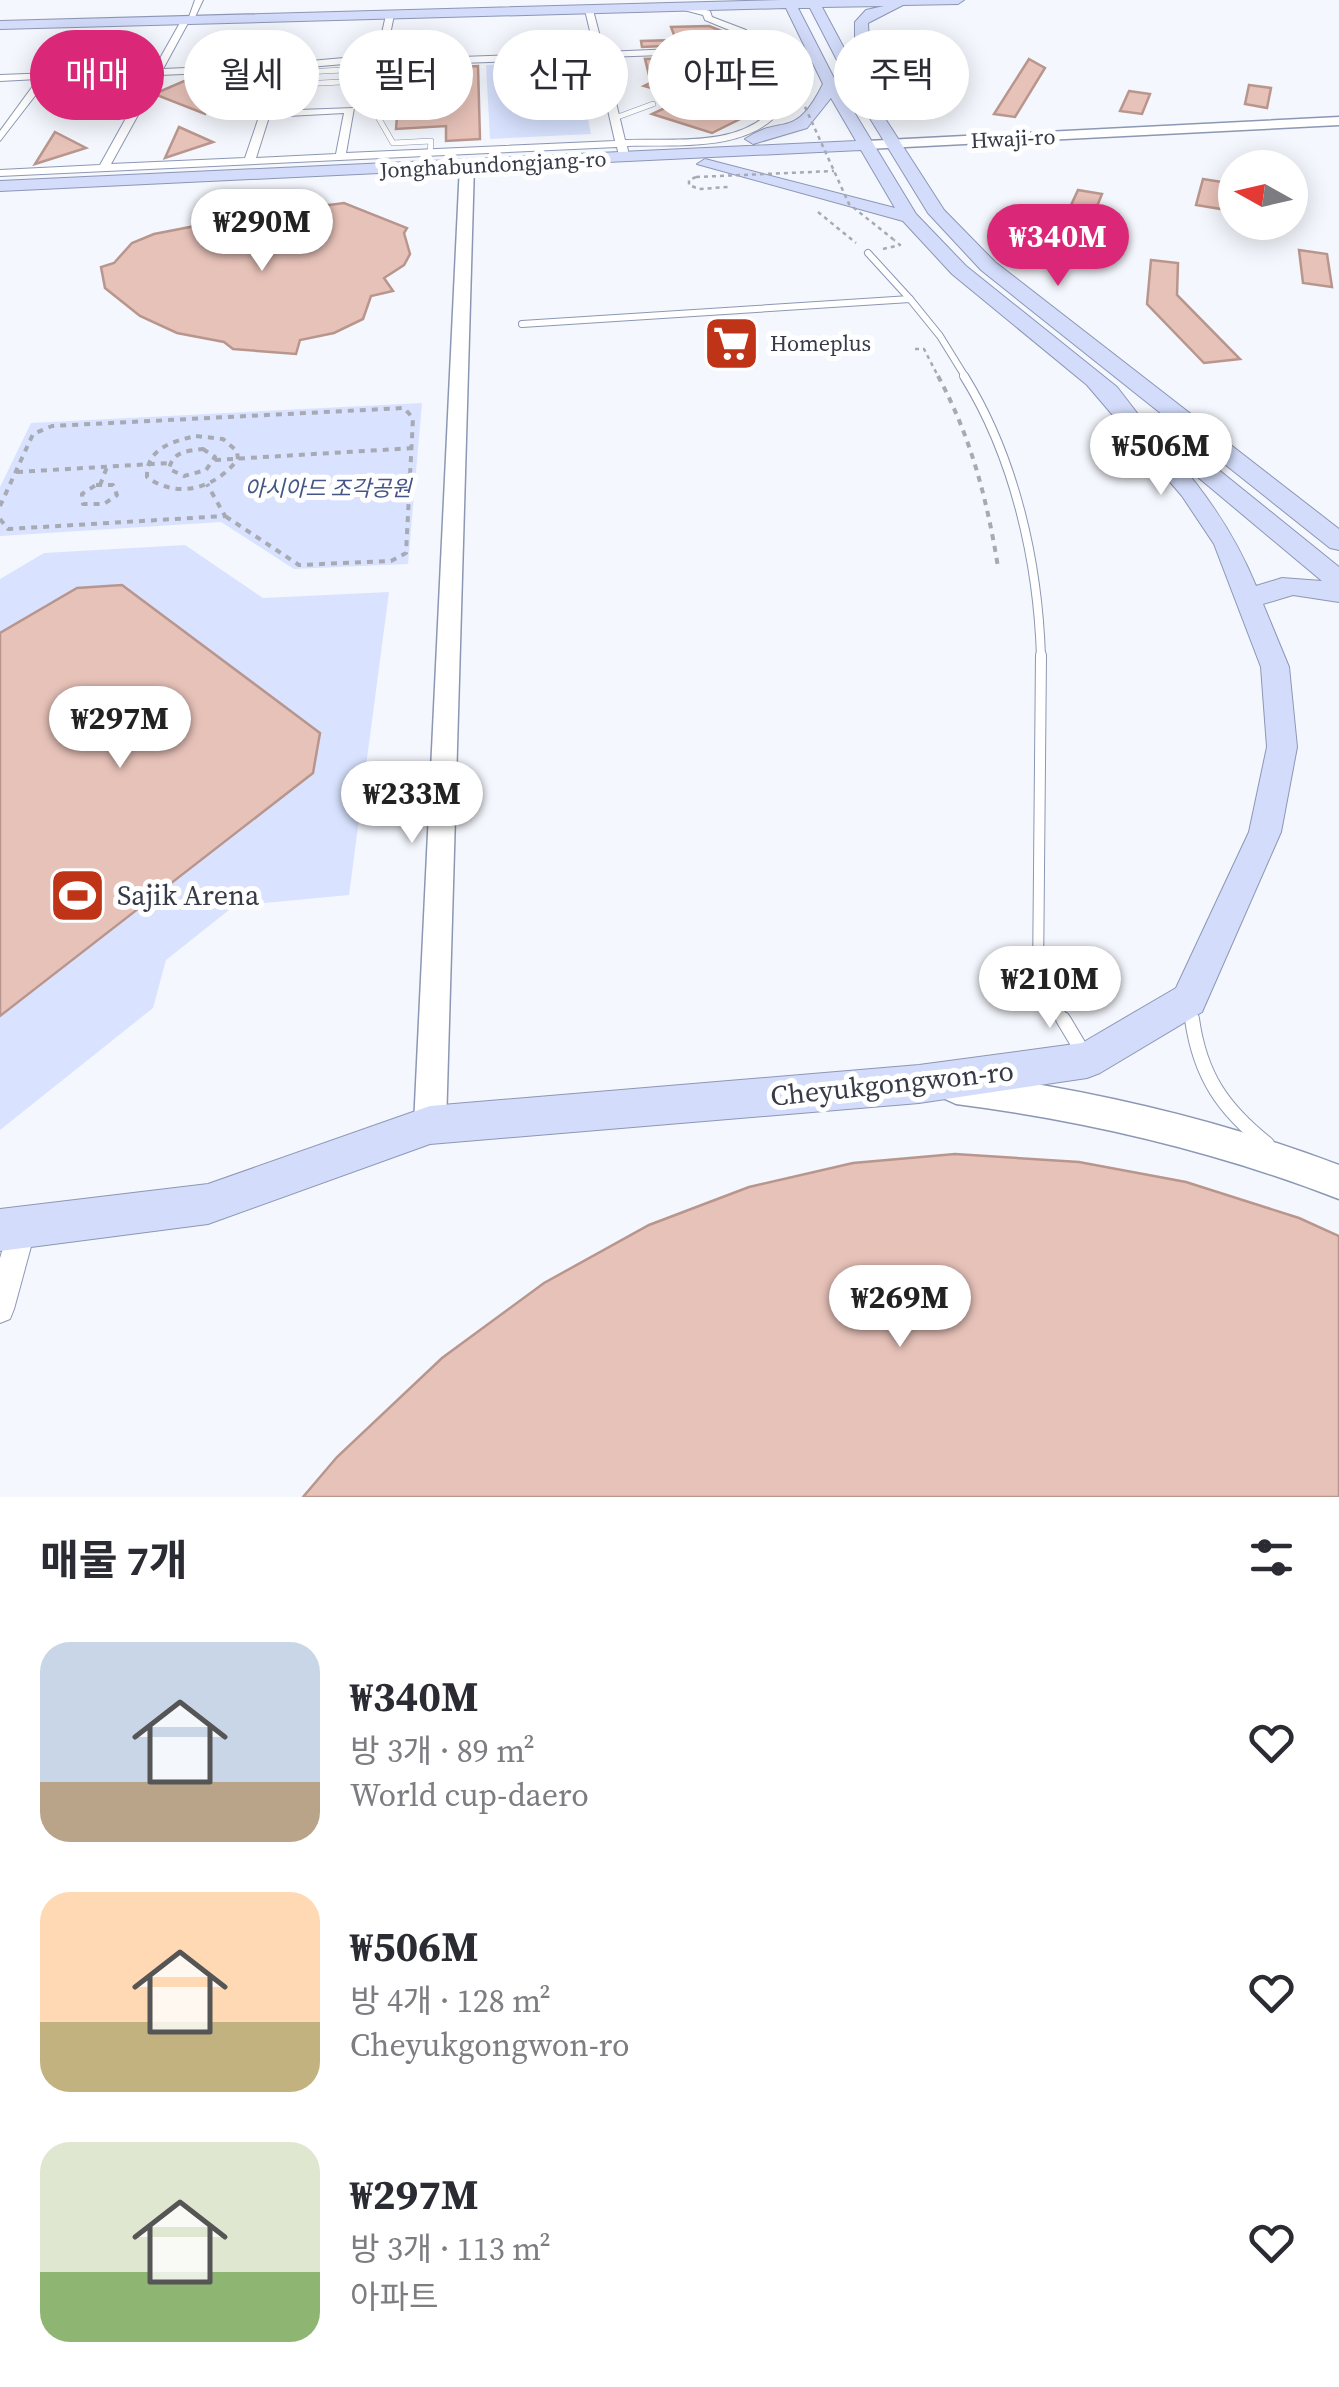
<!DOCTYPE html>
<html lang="ko">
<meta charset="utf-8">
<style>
:root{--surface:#fff;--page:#f2f2f3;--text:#2b2b33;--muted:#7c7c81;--accent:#db2777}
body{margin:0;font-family:"Source Serif 4","Noto Sans KR",serif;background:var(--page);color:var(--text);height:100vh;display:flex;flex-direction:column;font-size:38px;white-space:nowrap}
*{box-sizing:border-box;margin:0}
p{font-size:32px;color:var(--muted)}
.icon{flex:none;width:55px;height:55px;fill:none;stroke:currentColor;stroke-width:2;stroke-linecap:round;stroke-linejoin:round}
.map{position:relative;height:1497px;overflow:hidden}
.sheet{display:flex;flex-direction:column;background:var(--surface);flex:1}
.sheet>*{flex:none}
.banner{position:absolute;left:30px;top:30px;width:1280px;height:90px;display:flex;gap:20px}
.needle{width:65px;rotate:278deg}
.controls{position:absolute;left:1218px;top:150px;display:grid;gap:20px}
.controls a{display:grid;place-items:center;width:90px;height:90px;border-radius:50%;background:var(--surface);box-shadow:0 5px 25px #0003;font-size:50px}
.price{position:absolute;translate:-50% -85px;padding:0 22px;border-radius:35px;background:#fff;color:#222;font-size:32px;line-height:65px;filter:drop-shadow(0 2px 5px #0008)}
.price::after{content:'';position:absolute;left:50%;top:60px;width:30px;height:22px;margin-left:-15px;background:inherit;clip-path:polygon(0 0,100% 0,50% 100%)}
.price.current{background:var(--accent);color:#fff}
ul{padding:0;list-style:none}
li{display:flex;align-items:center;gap:30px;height:250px;padding:0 40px}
li span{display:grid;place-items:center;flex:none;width:280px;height:200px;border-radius:30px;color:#555}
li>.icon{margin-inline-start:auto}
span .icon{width:120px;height:120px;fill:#fffc;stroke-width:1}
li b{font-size:42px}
h2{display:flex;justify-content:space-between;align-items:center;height:120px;padding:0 40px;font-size:42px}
.pill{padding:0 35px;border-radius:45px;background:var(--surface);box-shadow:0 5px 25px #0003;font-size:35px;line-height:90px}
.pill.current{background:var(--accent);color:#fff}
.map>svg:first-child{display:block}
.green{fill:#d9e3ff}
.building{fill:#e7c2b9;stroke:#b9968d;stroke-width:2.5}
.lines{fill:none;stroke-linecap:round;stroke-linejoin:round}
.service-far4-casing{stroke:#8c97b4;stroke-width:6}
.service-far3-casing{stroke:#8c97b4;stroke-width:8}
.service-far2-casing{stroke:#8c97b4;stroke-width:10}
.service-far1-casing{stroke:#8c97b4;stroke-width:12}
.service-casing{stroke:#8c97b4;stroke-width:16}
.minor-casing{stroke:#8c97b4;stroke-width:2}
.tertiary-casing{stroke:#8c97b4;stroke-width:3}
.secondary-casing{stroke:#8c97b4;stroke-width:2}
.path-far1{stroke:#a7aab3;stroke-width:2.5;stroke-dasharray:4 4;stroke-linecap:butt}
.path{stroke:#a7aab3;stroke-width:4;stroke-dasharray:6 6;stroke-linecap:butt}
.service-far4{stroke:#fff;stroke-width:5}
.service-far3{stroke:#fff;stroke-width:6}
.service-far2{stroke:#fff;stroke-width:8}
.service-far1{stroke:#fff;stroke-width:10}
.service{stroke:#fff;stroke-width:14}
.minor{fill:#fff;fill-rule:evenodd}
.tertiary{fill:#fff;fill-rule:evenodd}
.secondary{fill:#d3dcfa;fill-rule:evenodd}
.path-bridge{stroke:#a7aab3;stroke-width:2.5;stroke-dasharray:4 4;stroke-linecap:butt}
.labels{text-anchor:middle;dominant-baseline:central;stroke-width:10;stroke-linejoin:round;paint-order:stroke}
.far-street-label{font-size:22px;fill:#373b48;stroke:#fff}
.far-poi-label{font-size:22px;fill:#373b48;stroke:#fff;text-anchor:start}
.far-park-label{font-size:22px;font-style:italic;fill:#445586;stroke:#fff}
.poi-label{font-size:28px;fill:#373b48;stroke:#fff;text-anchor:start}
.street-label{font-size:28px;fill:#373b48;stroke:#fff}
</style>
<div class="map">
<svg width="1339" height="1497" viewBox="0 0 1339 1497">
<rect width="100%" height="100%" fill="#f4f7fd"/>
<g class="green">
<path d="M576 61 591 134 490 139 486 65Z"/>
<path d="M422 403 408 564 294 569 221 522 0 536V487L31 423Z"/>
<path d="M185 545 263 598 389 592 349 895 234 906 166 960 153 1008 0 1130V579L44 553Z"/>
</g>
<g class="building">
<path d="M709 26 729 34 733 43 642 47 641 41 676 40 671 27Z"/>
<path d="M739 56 744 68 683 97 644 86 660 78 649 75 645 59Z"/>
<path d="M1029 59 1045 68 1015 117 994 114Z"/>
<path d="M383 65H423V69L478 66 480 139 446 141V126L396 129 398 105H387L388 99H380Z"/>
<path d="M191 78 236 94 209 104 205 114 154 94Z"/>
<path d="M1249 85 1271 88 1267 108 1245 104Z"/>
<path d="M1129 91 1150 94 1142 114 1120 111Z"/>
<path d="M684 99 744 117 712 133 652 114Z"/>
<path d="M179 127 213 142 165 158Z"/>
<path d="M55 132 86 148 35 164Z"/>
<path d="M1203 179 1228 183 1221 209 1196 205Z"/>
<path d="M1078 190 1102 194 1091 221 1066 216Z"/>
<path d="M283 199 329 205 344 203 407 228 404 233 410 254 404 265 384 278 393 291 371 296 363 319 334 333 300 340 296 354 233 349 224 342 177 333 140 316 105 288 101 267 114 263 132 243 154 234 200 225 206 218 225 217 253 205Z"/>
<path d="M1299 250 1327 254 1332 287 1303 283Z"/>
<path d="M1151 260 1178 263 1177 295 1240 359 1204 363 1147 304Z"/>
<path d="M122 585 320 733 313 773 0 1016V633L77 588Z"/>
<path d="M955 1154 1079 1162 1186 1182 1299 1218 1339 1236V1497H303L337 1457 442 1358 544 1283 649 1225 749 1187 853 1163Z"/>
</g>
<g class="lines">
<defs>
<g id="service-far4">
<path d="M363 69 361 81 301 84 304 72Z"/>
<path d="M361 81 360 86 393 143 431 141 430 153"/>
<path d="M615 118 653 104"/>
</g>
<g id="service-far3">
<path d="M868 253 910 299"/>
<path d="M522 324 910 299 940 336 966 378"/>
</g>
<path id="service-far2" d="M964 376C1015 458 1038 562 1041 657"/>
<g id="service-far1">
<path d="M1041 655 1038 978 1065 1022"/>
<path d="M1190 1009 1192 1022"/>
</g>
<g id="service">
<path d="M1063 1019 1084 1054"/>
<path d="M1192 1019C1200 1076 1223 1109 1267 1144"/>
</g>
<g id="minor">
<path d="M195 0H203L195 17H189Z"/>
<path d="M683 4 710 11 712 17 746 30 783 108C750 153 677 144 627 146L629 156 624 159 619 156 617 147 0 176V170L100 165 150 75 48 79 0 141V131L38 79 0 81V75L154 69 181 21 188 23 163 69 277 64 377 55 386 15 390 12 394 15 386 54 461 57 595 52 585 10 589 7 593 10 604 52 745 46 739 34 705 20 703 15 680 9ZM748 52 773 108C740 148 672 138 625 140L605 57ZM596 58 615 141 346 153 354 108 271 111 285 69 392 60 461 63ZM275 70 245 158 111 164 160 75ZM344 113 336 154 256 158 269 117Z"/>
<path d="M22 1214 32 1218 36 1228 14 1309 10 1319 0 1323V1258L12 1218Z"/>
</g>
<g id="tertiary">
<path d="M1339 117V125L867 149 860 145 867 141Z"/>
<path d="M467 161 474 165 446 1125 441 1136 430 1141 419 1136 414 1125 460 165Z"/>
<path d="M956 1072C1088 1089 1215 1118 1339 1165V1199C1215 1151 1088 1121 956 1104L945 1099 940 1088 945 1077Z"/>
</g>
<path id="secondary" d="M782 0H964L958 4 903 5 868 23 869 45 879 73 866 89 944 210 995 262 1339 529V550L1330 548 981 270 928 213 852 89 810 8H798L837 84 916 214 966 266 1117 387 1151 431 1168 429 1339 567V602L1293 595 1263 604 1289 667 1297 747 1281 832 1202 1012 1100 1073 1087 1078 919 1103 430 1144 208 1224 0 1251V1209L208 1184 430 1106 919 1065 1082 1043 1176 988 1249 832 1267 747 1261 667 1214 544 1182 496 1087 385 952 274 903 221 697 164 705 159 895 208 861 150 0 191V181L856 141 831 98 807 128 753 144 745 139C783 113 794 142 823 84L786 8 0 29V21ZM884 6 866 10 855 22V45L865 73 860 78 822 7ZM1175 458 1322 581 1282 578 1256 586C1236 537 1209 497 1175 458Z"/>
</defs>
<use href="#service-far4" class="service-far4-casing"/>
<use href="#service-far3" class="service-far3-casing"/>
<use href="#service-far2" class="service-far2-casing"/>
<use href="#service-far1" class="service-far1-casing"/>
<use href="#service" class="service-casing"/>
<use href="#minor" class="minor-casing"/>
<use href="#tertiary" class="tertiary-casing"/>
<use href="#secondary" class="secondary-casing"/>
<g class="path-far1">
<path d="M696 177 689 180V185L699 189 728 187"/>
<path d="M818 212 856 243"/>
<path d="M883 249 900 245 894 240"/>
<path d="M915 349H924L939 378"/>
</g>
<g class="path">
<path d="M938 376C971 437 987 499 998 567"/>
<path d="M196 436 223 439 237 451 238 459C216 488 178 500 147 477 146 449 172 441 196 436Z"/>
<path d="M203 449 215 457 206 470 184 476 169 469C173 451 187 451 203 449Z"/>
<path d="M215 460 414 448"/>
<path d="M17 472 169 463"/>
<path d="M96 485H113L117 495 104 504H83L82 494Z"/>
<path d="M100 485 107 467"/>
<path d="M0 506 33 434 52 426 404 408 413 418 406 553 391 561 299 565 225 516"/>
<path d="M0 519 8 529 225 516 207 484"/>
</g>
<use href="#service-far4" class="service-far4"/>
<use href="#service-far3" class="service-far3"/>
<use href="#service-far2" class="service-far2"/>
<use href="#service-far1" class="service-far1"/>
<use href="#service" class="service"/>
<use href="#minor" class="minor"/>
<use href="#tertiary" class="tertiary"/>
<use href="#secondary" class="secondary"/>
<g class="path-bridge">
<path d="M772 34 849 204 894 240"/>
<path d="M696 177 834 171"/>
</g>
</g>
<defs>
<symbol id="supermarket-square" viewBox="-11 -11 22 22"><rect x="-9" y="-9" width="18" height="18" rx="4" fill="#bf3416" stroke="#fff"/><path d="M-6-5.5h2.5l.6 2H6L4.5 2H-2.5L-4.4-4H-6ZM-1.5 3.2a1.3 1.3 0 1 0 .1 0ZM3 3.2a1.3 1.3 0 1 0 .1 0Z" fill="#fff"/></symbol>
<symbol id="stadium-square" viewBox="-11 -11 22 22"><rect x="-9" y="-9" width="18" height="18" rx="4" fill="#bf3416" stroke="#fff"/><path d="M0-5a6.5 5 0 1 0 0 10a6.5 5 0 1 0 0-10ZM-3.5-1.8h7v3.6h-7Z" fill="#fff"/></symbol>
</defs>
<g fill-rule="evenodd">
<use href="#supermarket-square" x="700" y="312" width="63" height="63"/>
<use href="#stadium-square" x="46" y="864" width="63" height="63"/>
</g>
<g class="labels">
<g class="far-street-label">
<text transform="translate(1013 138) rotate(-3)">Hwaji-ro</text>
<text transform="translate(493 164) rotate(-3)">Jonghabundongjang-ro</text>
</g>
<g class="far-poi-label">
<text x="770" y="343">Homeplus</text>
</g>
<g class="far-park-label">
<text x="328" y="488">아시아드 조각공원</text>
</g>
<g class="poi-label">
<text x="117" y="895">Sajik Arena</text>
</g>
<g class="street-label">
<text transform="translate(892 1083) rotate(-6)">Cheyukgongwon-ro</text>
</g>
</g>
</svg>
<div class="controls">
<a><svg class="needle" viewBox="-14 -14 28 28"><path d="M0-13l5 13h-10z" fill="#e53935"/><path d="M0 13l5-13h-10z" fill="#7c7c81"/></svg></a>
</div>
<b class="price" style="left:262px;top:274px">₩290M</b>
<b class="price current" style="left:1058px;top:289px">₩340M</b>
<b class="price" style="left:1161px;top:498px">₩506M</b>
<b class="price" style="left:120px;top:771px">₩297M</b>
<b class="price" style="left:412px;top:846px">₩233M</b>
<b class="price" style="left:1050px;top:1031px">₩210M</b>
<b class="price" style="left:900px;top:1350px">₩269M</b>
<div class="banner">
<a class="pill current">매매</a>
<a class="pill">월세</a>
<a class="pill">필터</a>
<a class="pill">신규</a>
<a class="pill">아파트</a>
<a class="pill">주택</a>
</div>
</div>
<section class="sheet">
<h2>매물 7개<svg class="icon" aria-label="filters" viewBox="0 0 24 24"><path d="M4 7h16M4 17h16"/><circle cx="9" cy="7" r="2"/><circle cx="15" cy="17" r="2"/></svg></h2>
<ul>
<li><span style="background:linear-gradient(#c9d6e8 70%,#b9a48a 0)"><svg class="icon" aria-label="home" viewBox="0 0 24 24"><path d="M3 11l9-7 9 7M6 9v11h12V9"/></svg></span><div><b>₩340M</b><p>방 3개 · 89 m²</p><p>World cup-daero</p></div><svg class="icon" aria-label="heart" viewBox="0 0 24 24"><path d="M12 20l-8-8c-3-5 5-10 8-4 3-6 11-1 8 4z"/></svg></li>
<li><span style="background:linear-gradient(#ffd9b3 65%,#c2b280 0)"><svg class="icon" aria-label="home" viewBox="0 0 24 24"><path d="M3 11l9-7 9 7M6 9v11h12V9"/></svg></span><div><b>₩506M</b><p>방 4개 · 128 m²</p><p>Cheyukgongwon-ro</p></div><svg class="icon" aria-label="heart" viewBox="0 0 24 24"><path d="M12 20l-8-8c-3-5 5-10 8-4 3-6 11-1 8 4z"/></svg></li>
<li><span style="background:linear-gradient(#dfe7d0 65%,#8fb573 0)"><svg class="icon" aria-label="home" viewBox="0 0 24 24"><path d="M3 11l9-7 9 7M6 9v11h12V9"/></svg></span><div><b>₩297M</b><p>방 3개 · 113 m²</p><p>아파트</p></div><svg class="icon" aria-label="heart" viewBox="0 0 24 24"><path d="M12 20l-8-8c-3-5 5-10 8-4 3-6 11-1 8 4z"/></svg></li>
</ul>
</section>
